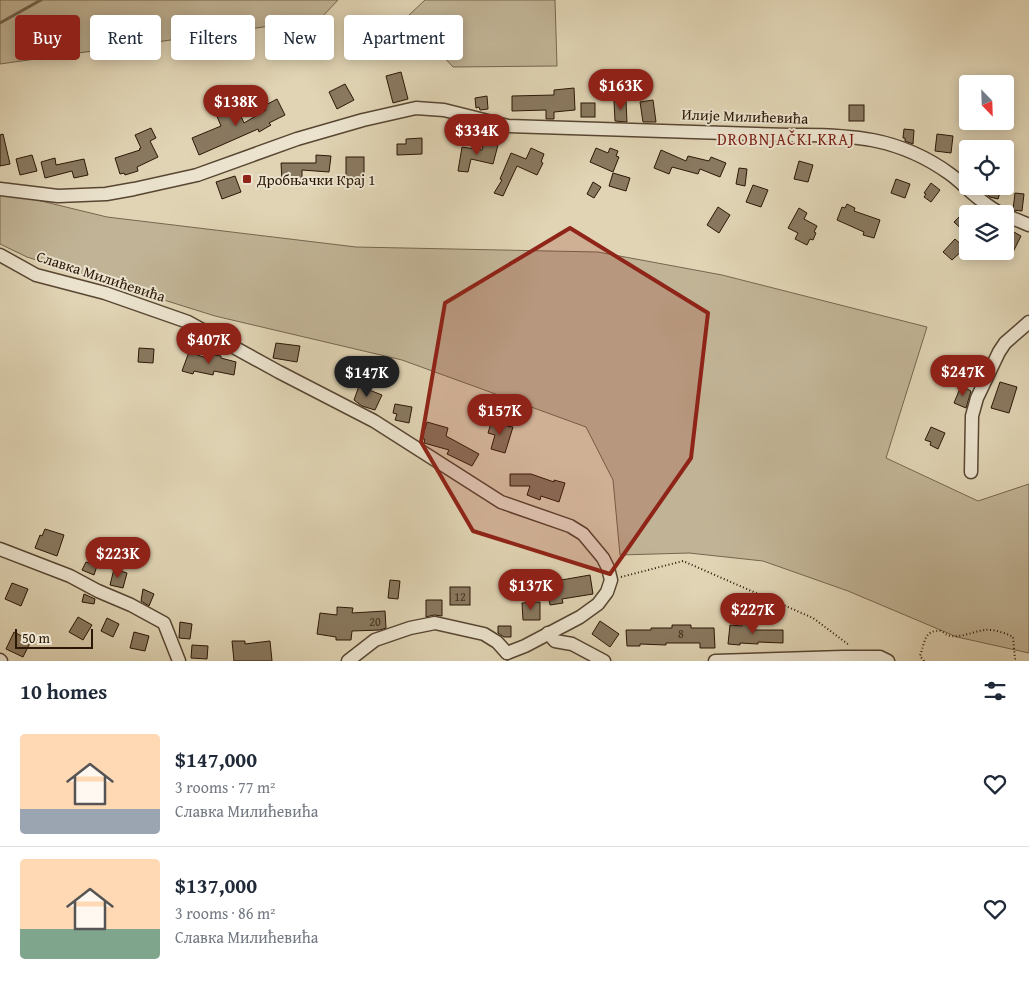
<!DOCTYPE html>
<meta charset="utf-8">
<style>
:root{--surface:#fff;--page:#f6f6f7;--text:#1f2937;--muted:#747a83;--line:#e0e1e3;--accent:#8f2418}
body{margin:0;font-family:"Gentium Book Plus",serif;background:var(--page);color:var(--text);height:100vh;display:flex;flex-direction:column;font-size:19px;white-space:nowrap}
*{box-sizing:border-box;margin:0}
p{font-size:16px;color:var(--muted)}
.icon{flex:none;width:28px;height:28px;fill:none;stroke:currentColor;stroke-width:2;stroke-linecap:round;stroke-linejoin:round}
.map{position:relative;height:661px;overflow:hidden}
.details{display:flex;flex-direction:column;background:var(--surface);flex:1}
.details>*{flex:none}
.banner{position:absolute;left:15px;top:15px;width:500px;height:45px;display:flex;gap:10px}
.needle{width:32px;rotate:157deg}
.fabs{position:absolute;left:959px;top:75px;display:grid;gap:10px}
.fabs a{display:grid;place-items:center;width:55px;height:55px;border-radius:5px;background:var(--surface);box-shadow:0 2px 12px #0003;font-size:25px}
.scale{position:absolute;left:15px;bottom:12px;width:78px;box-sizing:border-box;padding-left:5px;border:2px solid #2b1706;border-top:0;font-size:14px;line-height:18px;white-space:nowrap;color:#2b1706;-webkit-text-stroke:4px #ebe3ce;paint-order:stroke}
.price{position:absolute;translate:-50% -42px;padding:0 11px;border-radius:18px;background:var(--accent);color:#fff;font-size:16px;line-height:32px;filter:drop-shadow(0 1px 2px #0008)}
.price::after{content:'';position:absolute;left:50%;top:30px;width:15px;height:11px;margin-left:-8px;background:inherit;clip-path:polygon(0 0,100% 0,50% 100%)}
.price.current{background:#222;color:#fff}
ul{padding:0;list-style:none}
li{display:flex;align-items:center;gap:15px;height:125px;padding:0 20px}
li+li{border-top:1px solid var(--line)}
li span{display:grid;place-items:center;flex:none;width:140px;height:100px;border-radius:5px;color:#555}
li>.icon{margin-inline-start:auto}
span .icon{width:60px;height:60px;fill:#fffc;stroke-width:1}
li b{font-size:21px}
h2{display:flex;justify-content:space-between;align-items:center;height:60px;padding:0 20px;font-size:21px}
.tag{padding:0 18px;border-radius:5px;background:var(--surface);box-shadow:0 2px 12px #0003;font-size:18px;line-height:45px}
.tag.current{background:var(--accent);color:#fff}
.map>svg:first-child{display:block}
.green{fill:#c1b496;stroke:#76664e}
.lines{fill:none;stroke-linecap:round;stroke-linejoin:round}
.stream{stroke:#72624b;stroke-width:3}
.building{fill:#897960;stroke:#2b1706}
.street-casing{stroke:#584632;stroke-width:15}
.path{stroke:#2b1706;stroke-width:2;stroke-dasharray:1 2.5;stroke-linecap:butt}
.street{stroke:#ebe3ce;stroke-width:12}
.marked{fill:#8f2418;fill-opacity:0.2;stroke:#8f2418;stroke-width:4;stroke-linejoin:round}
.poi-dot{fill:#8f2418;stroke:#ebe3ce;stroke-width:2}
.labels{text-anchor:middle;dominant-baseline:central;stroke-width:4;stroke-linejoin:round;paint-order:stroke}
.number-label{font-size:12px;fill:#42301c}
.street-label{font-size:15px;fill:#2b1706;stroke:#ebe3ce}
.poi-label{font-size:15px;fill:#2b1706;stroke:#ebe3ce;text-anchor:start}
.neighbourhood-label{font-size:16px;letter-spacing:1px;fill:#7a1f14;stroke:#ebe3ce}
</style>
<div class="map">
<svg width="1029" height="661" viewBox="0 0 1029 661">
<rect width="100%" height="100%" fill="#e0d4b4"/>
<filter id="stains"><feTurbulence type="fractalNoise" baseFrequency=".004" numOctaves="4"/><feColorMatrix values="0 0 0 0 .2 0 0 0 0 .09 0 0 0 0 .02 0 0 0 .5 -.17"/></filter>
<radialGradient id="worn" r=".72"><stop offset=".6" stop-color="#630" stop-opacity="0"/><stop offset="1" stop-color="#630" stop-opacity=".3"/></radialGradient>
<g class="green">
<path d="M0 0H338L320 19 0 64Z"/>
<path d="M425 0H555L557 66 453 67 407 17Z"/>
<path d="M0 191 107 217 356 247 598 252 722 275 927 327 886 458 978 501 1029 484V653L957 637 848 591 763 561 689 553 620 555 613 480 586 427 402 360 215 316 27 257 0 244Z"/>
</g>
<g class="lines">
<path class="stream" d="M0 23 41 0"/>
</g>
<g class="building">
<path d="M401 72 408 99 393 103 386 76Z"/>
<path d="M345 84 354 100 337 109 329 92Z"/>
<path d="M574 88 575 110 554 112V119H546V110L512 111V96L554 95V90Z"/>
<path d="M487 96 488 109 480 110 479 107 476 108 475 98Z"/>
<path d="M277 99 285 115 269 123 271 125 259 132 258 129 199 155 192 138 221 126 216 114 236 105 244 123 266 110 264 106Z"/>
<path d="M653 100 656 122H643L640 102Z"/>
<path d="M614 101H626L627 122 615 121Z"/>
<rect x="581" y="103" width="14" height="14"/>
<rect x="849" y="105" width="15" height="16"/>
<path d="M151 128 156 138 150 141 158 157 137 167 138 171 125 175 124 173 120 174 115 158 140 150 139 149 141 148 135 135Z"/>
<path d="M904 129 914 130 913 144 905 141V138H903Z"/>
<path d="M3 134 10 164 0 166V135Z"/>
<path d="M937 134 953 136 951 153 935 151Z"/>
<path d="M422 138V154L397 155V144H406V139Z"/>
<path d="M484 142 498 145 493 164 471 159 468 172 458 171 462 147 482 150Z"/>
<path d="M531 148 544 154 541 162 543 163 537 175 517 166 503 196 494 193 502 180 500 179 511 153 526 159Z"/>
<path d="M596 148 608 153 610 148 618 151 616 156 619 157 613 172 590 162Z"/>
<path d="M661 150 686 161 688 156 709 161 711 157 726 163 720 177 700 169 698 174 672 167 669 174 654 168Z"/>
<path d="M32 155 37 171 20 175 16 159Z"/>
<path d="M316 155 331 156 329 172 302 170V181H282L281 163H316Z"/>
<rect x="346" y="157" width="18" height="21"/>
<path d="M55 158 56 165 84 159 88 175 74 178 72 171 45 178 41 162Z"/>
<path d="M799 161 813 165 808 182 794 179Z"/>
<path d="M739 168 747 169 745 186 736 184Z"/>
<path d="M613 173 630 178 626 191 609 186Z"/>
<path d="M235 176 241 192 222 199 216 182Z"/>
<path d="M896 179 910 184 905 198 891 193Z"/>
<path d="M593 182 601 187 594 198 587 194Z"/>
<path d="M931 183 940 190 931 202 924 197 926 194 924 193Z"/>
<path d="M753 185 768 190 761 207 746 202Z"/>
<path d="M977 186H1002L998 199 990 197Z"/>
<path d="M1015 193 1024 194 1022 211 1013 210Z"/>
<path d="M847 204 855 208 854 211 880 220 874 238 863 235 864 232 837 220 842 207 845 208Z"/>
<path d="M718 207 730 215 719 233 707 225Z"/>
<path d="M799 208 807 213 804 219 817 226 814 232 816 233 813 240 810 239 807 245 795 239 798 233 788 228Z"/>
<path d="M968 208V235L954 222Z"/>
<path d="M1010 230 1021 236 1011 256 1003 252 1005 251V240Z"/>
<path d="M955 239 965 248 952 260 943 252Z"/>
<path d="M276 343 300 346 297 362 273 358Z"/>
<path d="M139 348 154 349 153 363 138 362Z"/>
<path d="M189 352 209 359 210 354 221 356V358L236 362 234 375 214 371 213 375 194 371 193 374 182 371Z"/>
<path d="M1000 382 1017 387 1009 413 991 408Z"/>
<path d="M359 386 382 395 375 410 362 406 354 400Z"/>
<path d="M961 386 971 391 966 408 954 403Z"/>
<path d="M395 404 412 407 409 423 395 420 397 414 393 413Z"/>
<path d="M492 420 508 424 507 426 513 427 505 453 491 449 495 435 488 433Z"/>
<path d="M427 422 448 428 446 436 479 454 472 466 447 454 449 450 424 443 425 439H422Z"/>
<path d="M931 427 945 433 938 449 930 445 931 442 925 440Z"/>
<path d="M510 474H531L554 482V480L565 483 559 502 541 496 540 500 527 495 530 486H510Z"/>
<path d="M45 529 64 535 57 556 35 548 40 535 42 536Z"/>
<path d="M86 562 97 566 94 575 82 570Z"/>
<path d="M114 569 127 573 123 588 110 585Z"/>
<path d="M590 575 593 594 562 599 563 603 550 605 547 589H551L550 582Z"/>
<path d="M390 580 400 581 398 599 388 598Z"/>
<path d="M12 583 28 589 21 606 5 599Z"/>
<rect x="450" y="587" width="20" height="18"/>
<path d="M143 589 154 594 149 606 141 601Z"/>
<path d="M84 594 95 599 94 604 82 602Z"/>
<path d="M426 600H442V616L434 615 426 617Z"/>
<path d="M540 602V620H523L522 603Z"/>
<path d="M337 607 353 608 352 613 385 611 386 628 380 630 352 631 351 640H336V637L317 634 320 613 337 615Z"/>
<path d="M78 617 92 625 83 640 69 632Z"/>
<path d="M107 618 119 624 113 637 101 631Z"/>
<path d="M600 621 619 634 610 647 592 634Z"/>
<path d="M180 622 192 624 190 639 179 638Z"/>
<path d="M742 624 755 625 754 630H783V643L758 642V644L740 643V645L728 644 730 625 742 626Z"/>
<path d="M672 625H691V628H714L715 648H700V643H666V645L640 644V646H627L626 630H651V628H672Z"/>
<path d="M498 626H511V637H504L498 633Z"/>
<path d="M14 632 31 641 23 657 6 649Z"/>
<path d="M134 632 149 636 145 651 130 648Z"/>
<path d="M232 641H245V644L270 641 272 661H234Z"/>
<path d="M192 645 208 646 207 659 191 658Z"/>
</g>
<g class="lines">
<defs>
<g id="street">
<path d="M0 189 58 196 106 194 134 189 197 175 297 139 363 120 416 108 444 110 508 126 789 135C850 134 899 137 950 174 961 182 971 193 982 201 988 206 995 210 1001 214"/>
<path d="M1005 215 1029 225"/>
<path d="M0 255 36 275 105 293 188 322 279 372 374 421 501 502 570 526 583 534 603 558 608 568 611 580 607 592 598 604 580 617 525 646 507 653"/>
<path d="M971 472 972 416 977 398 999 352 1005 343 1029 322"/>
<path d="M0 549 70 576 98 591 131 605 164 623 179 661"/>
<path d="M548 633 555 641 572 644 604 661"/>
<path d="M0 660 1 661"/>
<path d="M348 661 375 640 410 628 435 623 484 634 497 642 507 653"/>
<path d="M715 661 843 657H880L888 661"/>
</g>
</defs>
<use href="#street" class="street-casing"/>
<g class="path">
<path d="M621 577 683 561 813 618 849 645"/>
<path d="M924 661 920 656C925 642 924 629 942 631 953 643 972 631 985 630 993 629 1006 633 1013 637L1015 659 1014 661"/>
</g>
<use href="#street" class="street"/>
</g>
<path class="marked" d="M570 228 708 313 691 458 610 574 473 531 421 442 445 303Z"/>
<rect class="poi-dot" x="242" y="174" width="10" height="10" rx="2.5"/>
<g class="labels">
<g class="number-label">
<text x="460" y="596">12</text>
<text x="375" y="621">20</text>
<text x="681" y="633">8</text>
</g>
<g class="street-label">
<text transform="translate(745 116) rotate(2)">Илије Милићевића</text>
<text transform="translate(101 276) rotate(18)">Славка Милићевића</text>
</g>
<g class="poi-label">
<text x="257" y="179">Дробњачки Крај 1</text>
</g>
<g class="neighbourhood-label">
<text x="786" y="139">DROBNJAČKI KRAJ</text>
</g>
</g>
<rect width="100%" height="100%" filter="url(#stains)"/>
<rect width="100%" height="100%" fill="url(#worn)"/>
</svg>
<div class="fabs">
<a><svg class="needle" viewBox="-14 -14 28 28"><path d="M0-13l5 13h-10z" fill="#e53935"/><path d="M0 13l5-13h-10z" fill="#747a83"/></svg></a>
<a><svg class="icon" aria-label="locate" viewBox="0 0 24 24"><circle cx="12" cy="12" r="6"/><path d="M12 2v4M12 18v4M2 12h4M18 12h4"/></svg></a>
<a><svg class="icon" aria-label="layers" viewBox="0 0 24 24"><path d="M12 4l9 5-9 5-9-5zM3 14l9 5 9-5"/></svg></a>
</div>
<div class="scale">50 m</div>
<b class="price" style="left:621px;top:111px">$163K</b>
<b class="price" style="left:236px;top:127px">$138K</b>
<b class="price" style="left:477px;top:156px">$334K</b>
<b class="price" style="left:209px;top:365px">$407K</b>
<b class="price" style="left:963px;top:397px">$247K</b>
<b class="price current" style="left:367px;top:398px">$147K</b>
<b class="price" style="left:500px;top:436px">$157K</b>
<b class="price" style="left:118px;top:579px">$223K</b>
<b class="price" style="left:531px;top:611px">$137K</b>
<b class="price" style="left:753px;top:635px">$227K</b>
<div class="banner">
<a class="tag current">Buy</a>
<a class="tag">Rent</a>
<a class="tag">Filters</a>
<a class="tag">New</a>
<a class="tag">Apartment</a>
</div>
</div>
<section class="details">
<h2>10 homes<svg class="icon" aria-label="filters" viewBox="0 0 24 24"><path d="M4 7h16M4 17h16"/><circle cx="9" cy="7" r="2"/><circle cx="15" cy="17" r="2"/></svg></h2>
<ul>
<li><span style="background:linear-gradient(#ffd9b3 75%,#9aa5b1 0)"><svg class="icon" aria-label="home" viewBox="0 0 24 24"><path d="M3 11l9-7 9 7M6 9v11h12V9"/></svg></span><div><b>$147,000</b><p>3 rooms · 77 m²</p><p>Славка Милићевића</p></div><svg class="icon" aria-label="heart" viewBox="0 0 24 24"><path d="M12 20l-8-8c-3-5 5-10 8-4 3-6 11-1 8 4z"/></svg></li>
<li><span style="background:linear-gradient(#ffd9b3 70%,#7fa58c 0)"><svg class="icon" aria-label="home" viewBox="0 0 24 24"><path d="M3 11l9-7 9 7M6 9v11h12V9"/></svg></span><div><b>$137,000</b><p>3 rooms · 86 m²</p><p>Славка Милићевића</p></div><svg class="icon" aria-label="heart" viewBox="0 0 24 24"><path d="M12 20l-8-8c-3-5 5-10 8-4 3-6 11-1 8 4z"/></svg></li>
</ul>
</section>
